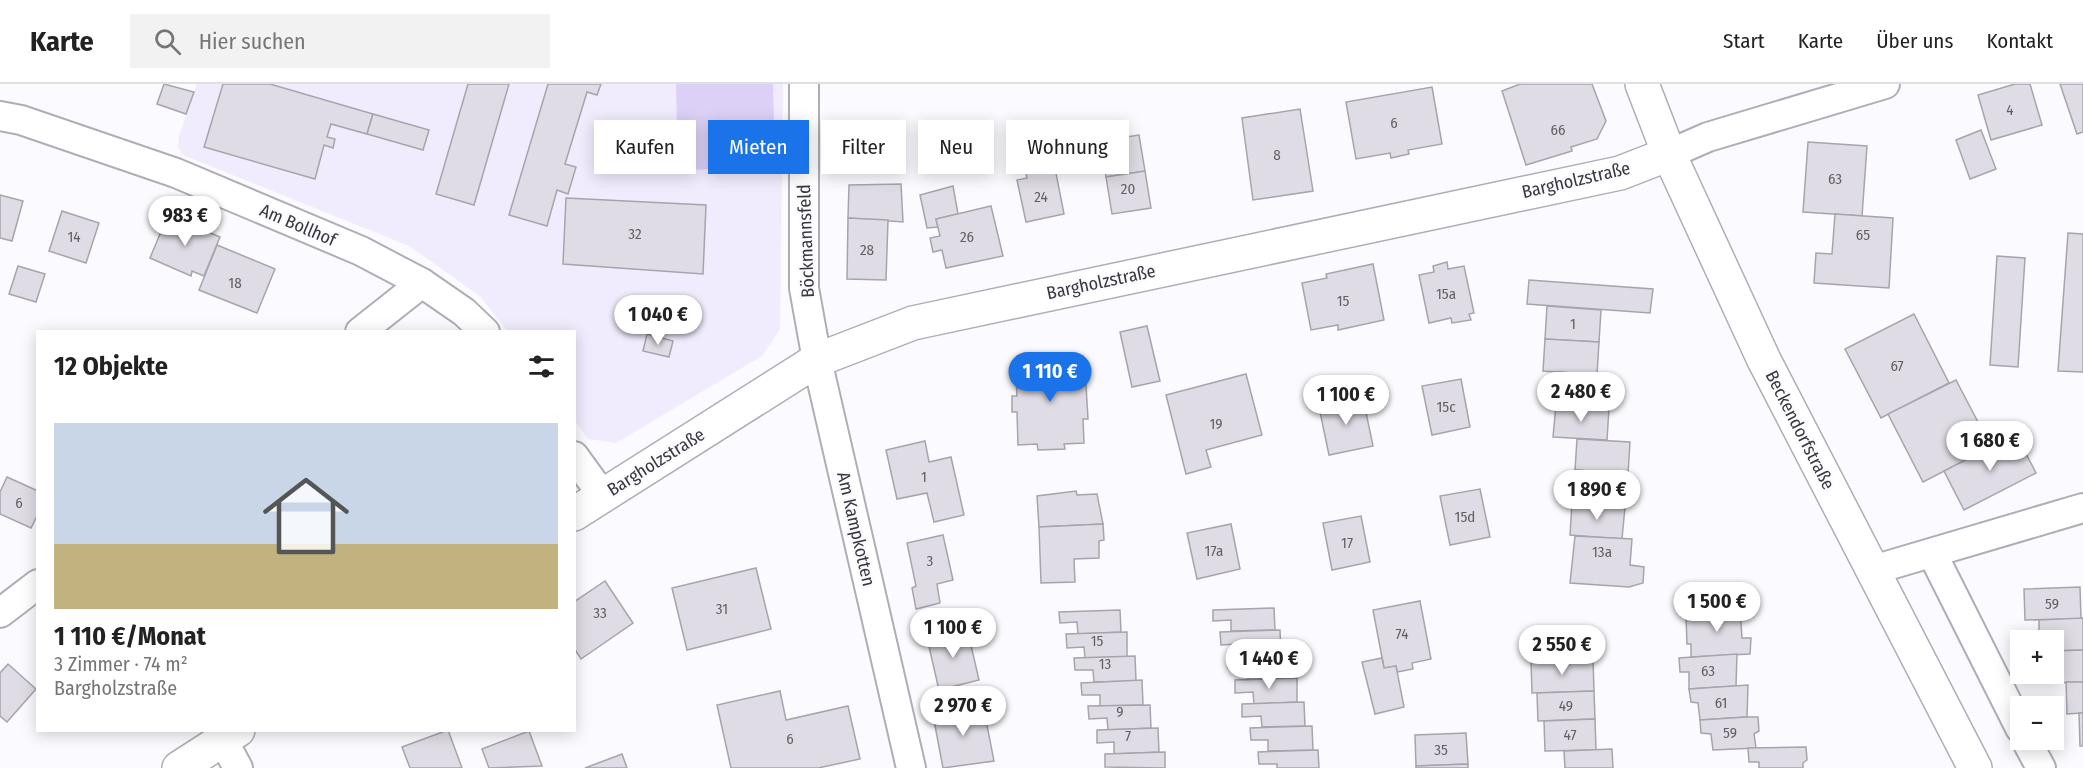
<!DOCTYPE html>
<html lang="de">
<meta charset="utf-8">
<style>
:root{--surface:#fff;--page:#f2f2f2;--text:#222;--muted:#767676;--line:#e0e0e0;--accent:#1a73e8}
body{margin:0;font-family:"Fira Sans Condensed",sans-serif;background:var(--page);color:var(--text);height:100vh;display:flex;flex-direction:column;font-size:22px;white-space:nowrap}
*{box-sizing:border-box;margin:0}
p{font-size:20px;color:var(--muted)}
.icon{flex:none;width:33px;height:33px;fill:none;stroke:currentColor;stroke-width:2;stroke-linecap:round;stroke-linejoin:round}
.map{position:relative;flex:1;overflow:hidden}
.sheet{position:absolute;left:36px;top:246px;width:540px;height:402px;display:flex;flex-direction:column;background:var(--surface);border-radius:0px;box-shadow:0 3px 15px #0003}
.sheet>*{flex:none}
.banner{position:absolute;left:594px;top:36px;width:570px;height:54px;display:flex;gap:12px}
.fabs{position:absolute;left:2010px;top:546px;display:grid;gap:12px}
.fabs a{display:grid;place-items:center;width:54px;height:54px;border-radius:0px;background:var(--surface);box-shadow:0 3px 15px #0003;font-size:30px}
.price{position:absolute;translate:-50% -51px;padding:0 14px;border-radius:21px;background:#fff;color:#222;font-size:20px;line-height:39px;filter:drop-shadow(0 2px 3px #0008)}
.price::after{content:'';position:absolute;left:50%;top:36px;width:18px;height:14px;margin-left:-9px;background:inherit;clip-path:polygon(0 0,100% 0,50% 100%)}
.price.current{background:var(--accent);color:#fff}
ul{padding:0;list-style:none}
li{display:grid;align-content:center;gap:12px;height:318px;padding:0 18px}
li+li{border-top:2px solid var(--line)}
li span{display:grid;place-items:center;height:186px;border-radius:0px;color:#555}
li>.icon{margin-inline-start:auto}
span .icon{width:108px;height:108px;fill:#fffc;stroke-width:1}
li b{font-size:26px}
h2{display:flex;justify-content:space-between;align-items:center;height:72px;padding:0 18px;font-size:26px}
.tag{padding:0 21px;border-radius:0px;background:var(--surface);box-shadow:0 3px 15px #0003;font-size:21px;line-height:54px}
.tag.current{background:var(--accent);color:#fff}
header{display:flex;align-items:center;gap:36px;box-sizing:border-box;height:84px;padding:0 30px;background:var(--surface);border-bottom:2px solid var(--line)}
header strong{font-size:28px}
nav{display:flex;gap:33px;margin-inline-start:auto;font-size:21px}
.search{width:420px;height:54px;background:var(--page);display:flex;align-items:center;gap:15px;box-sizing:border-box;padding:0 21px;border-radius:0px;color:var(--muted);font-size:22px}
.map>svg:first-child{display:block}
.built{fill:#f1ecfd}
.green{fill:#dcd0f7}
.building{fill:#dfdce5;stroke:#a6a4ac;stroke-width:1.5}
.lines{fill:none;stroke-linecap:round;stroke-linejoin:round}
.minor-casing{stroke:#b0adb6;stroke-width:32}
.tertiary-casing{stroke:#b0adb6;stroke-width:36}
.secondary-casing{stroke:#b0adb6;stroke-width:36}
.minor{stroke:#fff;stroke-width:28}
.tertiary{stroke:#fff;stroke-width:33}
.secondary{stroke:#fff;stroke-width:33}
.labels{text-anchor:middle;dominant-baseline:central;stroke-width:5;stroke-linejoin:round;paint-order:stroke}
.number-label{font-size:15px;fill:#626066}
.street-label{font-size:18px;fill:#38373b;stroke:#fbfafe}
</style>
<header>
<strong>Karte</strong>
<div class="search"><svg class="icon" aria-label="search" viewBox="0 0 24 24"><circle cx="10" cy="10" r="6"/><path d="M15 15l6 6"/></svg>Hier suchen</div>
<nav><a>Start</a><a>Karte</a><a>Über uns</a><a>Kontakt</a></nav>
</header>
<div class="map">
<svg width="2083" height="684" viewBox="0 0 2083 684">
<rect width="100%" height="100%" fill="#fbfafe"/>
<path class="built" d="M197 0H783L780 245 762 272 616 359 588 355 575 337 574 248 507 247 480 212 409 162 183 71 178 63 179 52Z"/>
<path class="green" d="M676 0H773L775 84 678 86Z"/>
<g class="building">
<path d="M164 0 194 8 186 30 157 20Z"/>
<path d="M223 0H270L373 30 367 50 331 40 327 53 335 55 333 64 324 61 315 95 204 63Z"/>
<path d="M468 0H509L474 121 436 110Z"/>
<path d="M548 0H601L597 11 587 8 565 80 576 83 568 110 557 106 547 142 509 131Z"/>
<path d="M1520 0H1592L1606 37 1597 55 1571 63 1572 67 1526 81 1502 7Z"/>
<path d="M2015 0H2030L2042 41 1991 56 1978 11Z"/>
<path d="M2060 0H2083V48L2077 50Z"/>
<path d="M1432 3 1442 60 1408 66 1409 70 1391 74 1390 69 1356 75 1346 18Z"/>
<path d="M1300 25 1313 107 1253 116 1242 34Z"/>
<path d="M373 30 429 46 423 66 367 50Z"/>
<path d="M1981 46 1996 85 1970 95 1956 56Z"/>
<path d="M1139 51 1145 87 1106 93 1100 57Z"/>
<path d="M1808 58 1867 62 1862 132 1803 128Z"/>
<path d="M1054 79 1064 130 1026 138 1017 96 1027 94 1025 85Z"/>
<path d="M1145 87 1151 124 1112 130 1106 93Z"/>
<path d="M901 100 903 138 848 134 849 101Z"/>
<path d="M953 102 958 130 936 135 938 143 927 144 920 111Z"/>
<path d="M0 111 23 117 12 157 0 154Z"/>
<path d="M566 114 706 121 703 190 563 180Z"/>
<path d="M991 122 1003 172 946 184 942 166 933 168 930 154 940 152 936 135Z"/>
<path d="M62 127 99 139 86 179 49 167Z"/>
<path d="M1835 130 1893 134 1889 204 1814 199 1816 169 1832 170Z"/>
<path d="M168 131 220 153 204 192 192 187 191 192 150 174Z"/>
<path d="M848 134 888 136 886 196 847 195Z"/>
<path d="M2068 149 2083 150V288L2058 287Z"/>
<path d="M217 161 275 185 257 229 199 206Z"/>
<path d="M1997 172 2025 174 2018 283 1990 281Z"/>
<path d="M1447 178 1448 185 1464 182 1474 229 1469 230 1471 236 1452 239 1451 234 1429 239 1419 191 1434 188 1433 182Z"/>
<path d="M1373 180 1384 236 1338 246V241L1311 246 1302 199 1327 194 1326 190Z"/>
<path d="M18 182 45 190 36 218 9 210Z"/>
<path d="M1529 196 1653 205 1650 229 1527 220Z"/>
<path d="M1547 222 1601 226 1599 258 1545 255Z"/>
<path d="M1914 230 1949 299 1881 334 1845 265Z"/>
<path d="M1147 242 1160 297 1132 303 1120 248Z"/>
<path d="M647 250 673 257 669 273 643 267Z"/>
<path d="M1545 255 1599 258 1597 291 1543 287Z"/>
<path d="M1061 272V277L1081 276 1082 302 1086 301 1088 335H1083L1084 359 1064 360 1065 365 1038 366 1037 360 1018 361 1017 328H1012V312H1017L1015 278Z"/>
<path d="M1558 288 1611 292 1609 324 1556 321Z"/>
<path d="M1246 290 1262 351 1206 366 1211 383 1186 390 1166 311Z"/>
<path d="M1461 295 1470 343 1432 351 1422 302Z"/>
<path d="M1956 296 1991 363 1923 398 1888 330Z"/>
<path d="M1363 314 1373 362 1329 371 1319 323Z"/>
<path d="M1556 321 1609 324 1607 356 1553 353Z"/>
<path d="M2016 350 2036 389 1964 426 1944 387Z"/>
<path d="M1577 355 1630 358 1628 390 1575 386Z"/>
<path d="M925 357 929 378 951 373 964 431 934 438 927 409 897 415 886 366Z"/>
<path d="M1575 386 1628 390 1625 423 1572 419Z"/>
<path d="M7 393 38 407V430L31 444 0 430V408Z"/>
<path d="M1480 405 1490 453 1450 461 1440 412Z"/>
<path d="M1076 407 1077 411 1097 410 1103 440 1039 443 1037 412Z"/>
<path d="M1572 419 1625 423 1622 455 1570 451Z"/>
<path d="M1361 432 1370 478 1332 486 1323 439Z"/>
<path d="M1103 440 1104 456 1099 457V474L1074 475 1075 498 1041 499 1039 443Z"/>
<path d="M1231 440 1240 485 1197 495 1187 449Z"/>
<path d="M943 451 953 496 937 500 940 519 916 525 912 504 916 502 907 459Z"/>
<path d="M1575 452 1632 455 1630 481 1644 483 1643 499 1629 503 1570 499Z"/>
<path d="M756 484 771 545 687 566 672 504Z"/>
<path d="M605 497 633 539 581 575 574 564V518Z"/>
<path d="M2080 503 2081 535 2025 536 2024 505Z"/>
<path d="M1420 517 1431 575 1412 579 1413 585 1397 588 1396 582 1384 584 1373 526Z"/>
<path d="M1274 524 1275 546 1231 547V536L1213 537V526Z"/>
<path d="M1706 525H1740L1742 554H1751L1750 570 1691 573V560H1687L1686 533Z"/>
<path d="M1120 526 1121 548 1078 550 1077 538 1060 539 1059 528Z"/>
<path d="M2083 534V566L2054 567V556H2039V536Z"/>
<path d="M967 544 979 596 939 606 927 554Z"/>
<path d="M1280 546 1281 570 1238 572V560L1221 561 1220 548Z"/>
<path d="M1127 548V573L1085 574 1084 563 1067 564 1066 550Z"/>
<path d="M2083 566V598L2053 599 2054 567Z"/>
<path d="M1289 570V594L1248 596 1247 583 1228 584V572Z"/>
<path d="M1737 570 1736 602 1689 605V588H1680L1679 574Z"/>
<path d="M1135 572 1136 597 1094 598 1093 586H1075L1074 574Z"/>
<path d="M1382 574 1384 584 1396 582 1404 623 1375 630 1362 578Z"/>
<path d="M1593 576 1594 607 1532 609 1531 578Z"/>
<path d="M8 580 36 605 7 638 0 632V589Z"/>
<path d="M1297 594V618L1254 620 1253 608 1235 609V596Z"/>
<path d="M1142 596 1143 621 1100 622V611H1082L1081 599Z"/>
<path d="M2066 598H2083V629L2067 630Z"/>
<path d="M1748 601 1747 633 1700 636 1698 619 1691 618 1689 605Z"/>
<path d="M780 607 786 636 848 622 860 675 818 684H731L717 621Z"/>
<path d="M1594 607 1595 635 1538 637 1537 609Z"/>
<path d="M1304 618 1305 642 1262 643 1261 632 1242 633V620Z"/>
<path d="M983 621 994 677 943 684 933 631Z"/>
<path d="M1150 621 1151 644 1108 646 1107 634 1089 635 1088 622Z"/>
<path d="M2079 629H2083V662H2080Z"/>
<path d="M1747 633H1758L1759 647 1754 650 1756 664 1713 666 1711 650 1701 649 1700 636Z"/>
<path d="M1595 635 1596 666 1545 667 1544 637Z"/>
<path d="M1312 642 1313 666 1268 667V656H1251L1250 644Z"/>
<path d="M1158 644 1159 668 1114 670V658L1097 659V646Z"/>
<path d="M448 646 462 684H410L402 663Z"/>
<path d="M529 647 542 682 489 684 482 665Z"/>
<path d="M1466 649 1468 680 1416 682 1415 651Z"/>
<path d="M1806 663 1807 676 1803 679V684H1759V678H1749L1748 664Z"/>
<path d="M1612 665 1613 684H1565L1564 667Z"/>
<path d="M1318 666 1319 684H1277V680H1259L1258 668Z"/>
<path d="M1165 668V684L1105 683V670Z"/>
<path d="M622 670 627 684H585Z"/>
<path d="M1468 680V684H1416V682Z"/>
</g>
<g class="lines">
<defs>
<g id="minor">
<path d="M804 0V204L817 276 911 684"/>
<path d="M0 32 21 36 176 89 361 167 422 199 464 228 485 248"/>
<path d="M1669 70 1708 53 1885 0"/>
<path d="M360 248 422 199"/>
<path d="M574 372 603 412"/>
<path d="M1932 469 2020 644"/>
<path d="M1873 486 2083 424"/>
<path d="M0 529 38 500"/>
<path d="M223 656 238 684"/>
<path d="M2026 656 2041 684"/>
</g>
<path id="tertiary" d="M1669 70 1764 276 1975 684"/>
<g id="secondary">
<path d="M574 430 817 276 913 239 1620 89 1669 70 1642 0"/>
<path d="M179 684 238 646"/>
</g>
</defs>
<use href="#minor" class="minor-casing"/>
<use href="#tertiary" class="tertiary-casing"/>
<use href="#secondary" class="secondary-casing"/>
<use href="#minor" class="minor"/>
<use href="#tertiary" class="tertiary"/>
<use href="#secondary" class="secondary"/>
</g>
<g class="labels">
<g class="number-label">
<text x="2010" y="26">4</text>
<text x="1394" y="39">6</text>
<text x="1558" y="46">66</text>
<text x="1277" y="71">8</text>
<text x="1835" y="95">63</text>
<text x="1128" y="105">20</text>
<text x="1041" y="113">24</text>
<text x="635" y="150">32</text>
<text x="1863" y="151">65</text>
<text x="74" y="153">14</text>
<text x="967" y="153">26</text>
<text x="867" y="166">28</text>
<text x="235" y="199">18</text>
<text x="1446" y="210">15a</text>
<text x="1343" y="217">15</text>
<text x="1573" y="240">1</text>
<text x="1897" y="282">67</text>
<text x="1446" y="323">15c</text>
<text x="1216" y="340">19</text>
<text x="924" y="393">1</text>
<text x="19" y="419">6</text>
<text x="1465" y="433">15d</text>
<text x="1347" y="459">17</text>
<text x="1214" y="467">17a</text>
<text x="1602" y="468">13a</text>
<text x="930" y="477">3</text>
<text x="2052" y="520">59</text>
<text x="722" y="525">31</text>
<text x="600" y="529">33</text>
<text x="1402" y="550">74</text>
<text x="1097" y="557">15</text>
<text x="1105" y="580">13</text>
<text x="1708" y="587">63</text>
<text x="1721" y="619">61</text>
<text x="1566" y="622">49</text>
<text x="1120" y="628">9</text>
<text x="1730" y="649">59</text>
<text x="1570" y="651">47</text>
<text x="1128" y="652">7</text>
<text x="790" y="655">6</text>
<text x="1441" y="666">35</text>
</g>
<g class="street-label">
<text transform="translate(1576 96) rotate(-13)">Bargholzstraße</text>
<text transform="translate(298 141) rotate(23)">Am Bollhof</text>
<text transform="translate(806 157) rotate(-92)">Böckmannsfeld</text>
<text transform="translate(1101 198) rotate(-12)">Bargholzstraße</text>
<text transform="translate(1800 346) rotate(63)">Beckendorfstraße</text>
<text transform="translate(656 378) rotate(-32)">Bargholzstraße</text>
<text transform="translate(856 445) rotate(77)">Am Kampkotten</text>
</g>
</g>
</svg>
<div class="fabs">
<a>+</a>
<a>−</a>
</div>
<b class="price" style="left:185px;top:163px">983 €</b>
<b class="price" style="left:658px;top:262px">1 040 €</b>
<b class="price current" style="left:1050px;top:319px">1 110 €</b>
<b class="price" style="left:1581px;top:339px">2 480 €</b>
<b class="price" style="left:1346px;top:342px">1 100 €</b>
<b class="price" style="left:1990px;top:388px">1 680 €</b>
<b class="price" style="left:1597px;top:437px">1 890 €</b>
<b class="price" style="left:1717px;top:549px">1 500 €</b>
<b class="price" style="left:953px;top:575px">1 100 €</b>
<b class="price" style="left:1562px;top:592px">2 550 €</b>
<b class="price" style="left:1269px;top:606px">1 440 €</b>
<b class="price" style="left:963px;top:653px">2 970 €</b>
<div class="banner">
<a class="tag">Kaufen</a>
<a class="tag current">Mieten</a>
<a class="tag">Filter</a>
<a class="tag">Neu</a>
<a class="tag">Wohnung</a>
</div>
<section class="sheet">
<h2>12 Objekte<svg class="icon" aria-label="filters" viewBox="0 0 24 24"><path d="M4 7h16M4 17h16"/><circle cx="9" cy="7" r="2"/><circle cx="15" cy="17" r="2"/></svg></h2>
<ul>
<li><span style="background:linear-gradient(#c9d6e8 65%,#c2b280 0)"><svg class="icon" aria-label="home" viewBox="0 0 24 24"><path d="M3 11l9-7 9 7M6 9v11h12V9"/></svg></span><div><b>1 110 €/Monat</b><p>3 Zimmer · 74 m²</p><p>Bargholzstraße</p></div></li>
</ul>
</section>
</div>
